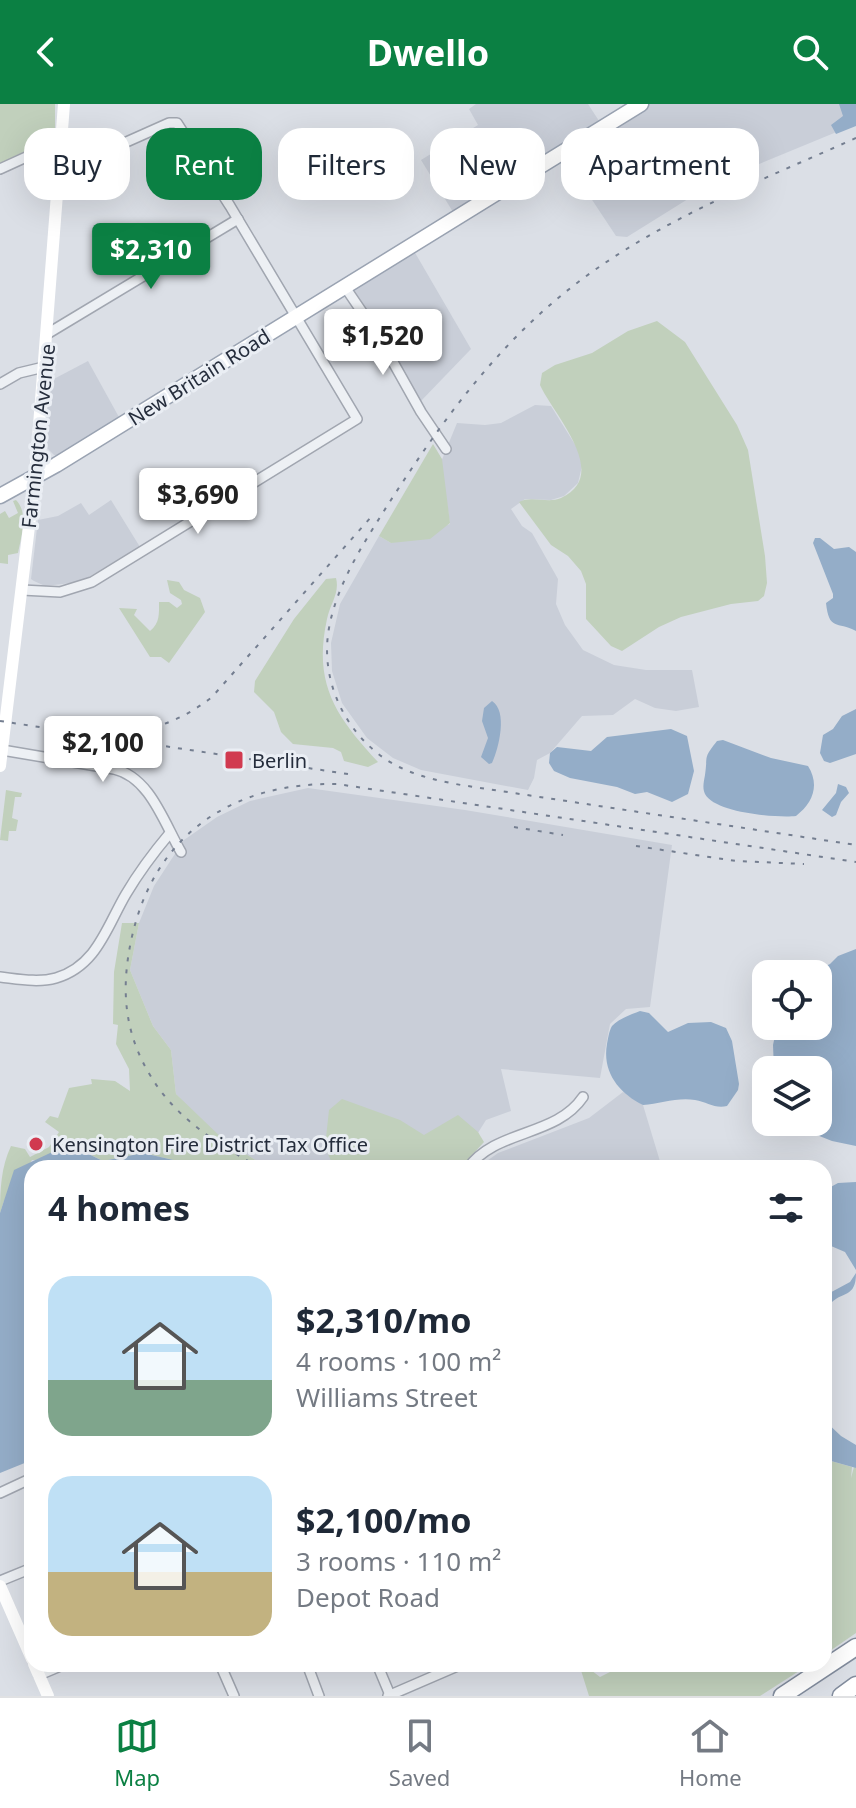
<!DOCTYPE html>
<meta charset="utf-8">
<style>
:root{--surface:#fff;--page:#f6f6f7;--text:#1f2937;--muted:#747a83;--line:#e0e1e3;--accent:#0b8043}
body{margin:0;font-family:"Noto Sans",sans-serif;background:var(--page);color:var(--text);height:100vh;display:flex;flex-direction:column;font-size:30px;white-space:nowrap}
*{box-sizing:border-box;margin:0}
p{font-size:26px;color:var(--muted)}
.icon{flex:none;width:44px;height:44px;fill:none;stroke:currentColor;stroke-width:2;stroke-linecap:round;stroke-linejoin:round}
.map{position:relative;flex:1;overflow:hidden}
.side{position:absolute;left:24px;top:1056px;width:808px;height:512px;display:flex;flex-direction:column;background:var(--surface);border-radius:24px;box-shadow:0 8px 32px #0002}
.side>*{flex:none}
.hud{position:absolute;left:24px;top:24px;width:808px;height:72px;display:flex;gap:16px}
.tools{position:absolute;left:752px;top:856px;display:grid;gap:16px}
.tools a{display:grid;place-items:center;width:80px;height:80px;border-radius:16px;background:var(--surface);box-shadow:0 8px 32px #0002;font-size:40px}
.price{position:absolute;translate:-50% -68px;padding:0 18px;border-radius:8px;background:#fff;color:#222;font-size:26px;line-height:52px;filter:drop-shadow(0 2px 4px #0008)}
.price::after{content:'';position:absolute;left:50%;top:48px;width:24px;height:18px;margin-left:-12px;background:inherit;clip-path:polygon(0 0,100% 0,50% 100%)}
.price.selected{background:var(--accent);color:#fff}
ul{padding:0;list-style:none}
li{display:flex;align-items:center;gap:24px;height:200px;padding:0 24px}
li span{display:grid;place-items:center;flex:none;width:224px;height:160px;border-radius:24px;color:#555}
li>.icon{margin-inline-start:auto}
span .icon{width:96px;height:96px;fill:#fffc;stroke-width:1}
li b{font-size:34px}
h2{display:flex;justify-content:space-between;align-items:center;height:96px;padding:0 24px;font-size:34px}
.chip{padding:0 28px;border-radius:24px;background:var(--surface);box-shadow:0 8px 32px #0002;font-size:28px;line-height:72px}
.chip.selected{background:var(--accent);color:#fff}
header{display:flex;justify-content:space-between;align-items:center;height:104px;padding:0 24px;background:var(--accent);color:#fff;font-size:36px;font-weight:700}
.tab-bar{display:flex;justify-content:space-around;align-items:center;height:112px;border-top:2px solid var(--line);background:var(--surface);font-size:22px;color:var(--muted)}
.tab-bar a{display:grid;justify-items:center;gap:4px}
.tab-bar .selected{color:var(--accent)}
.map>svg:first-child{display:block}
.built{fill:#c9ced8}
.green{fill:#c1d0bc}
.water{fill:#94adc8}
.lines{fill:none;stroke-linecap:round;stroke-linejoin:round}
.street-casing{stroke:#a1a6b0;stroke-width:12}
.primary-casing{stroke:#9aa3b2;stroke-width:17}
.highway-casing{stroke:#828c9d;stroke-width:19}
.street{stroke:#edf0f4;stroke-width:9}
.secondary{stroke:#fff;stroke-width:12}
.primary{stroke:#fff;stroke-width:14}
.highway{stroke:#fff;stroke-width:16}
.rail{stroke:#747e90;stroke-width:2;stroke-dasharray:4 8;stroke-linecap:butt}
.poi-dot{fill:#d13a50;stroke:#eaeef4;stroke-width:3}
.labels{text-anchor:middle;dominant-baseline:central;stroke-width:6;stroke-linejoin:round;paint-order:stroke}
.street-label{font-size:20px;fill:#252d3c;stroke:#eaeef4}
.poi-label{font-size:20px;fill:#252d3c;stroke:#eaeef4;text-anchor:start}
</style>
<header><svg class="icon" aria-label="back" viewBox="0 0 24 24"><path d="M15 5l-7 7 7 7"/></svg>Dwello<svg class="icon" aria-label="search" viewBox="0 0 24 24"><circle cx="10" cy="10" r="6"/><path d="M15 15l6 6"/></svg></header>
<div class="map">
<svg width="856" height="1592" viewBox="0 0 856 1592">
<rect width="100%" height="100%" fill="#dbdfe6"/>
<g class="built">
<path d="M476 0H588L601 20 453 108 421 56 478 21 469 5Z"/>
<path d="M649 0H856V20L701 84 688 95 627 133 616 132 563 52Z"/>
<path d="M414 147 471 245 419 299 352 184Z"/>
<path d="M88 257 120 315 59 351H54L44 341 50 277Z"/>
<path d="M535 301 551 302 579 347 582 362 578 379 564 392 551 396 525 395 511 405 522 422 532 429 558 475 556 500 565 521 583 546 614 561 646 566H692L699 603 676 607 655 604 635 595 613 611 582 612 550 649 537 656 534 674 528 686 421 666 393 654 367 634 342 599 332 567 331 539 340 500 379 432 391 439 450 420 441 358 457 319 485 321 501 319Z"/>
<path d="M111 396 140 443 80 478 45 482 34 477 31 475 38 416 58 412 81 399 89 411Z"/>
<path d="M308 684 465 706 672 741 650 903 626 905 610 920 600 974 501 965 511 1007 486 1016 456 1064H269L226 1038 196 1012 176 990 171 946 153 922 130 866 139 819 154 782 184 736 217 713 250 697Z"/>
<path d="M623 988 643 1001 662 1064H477L498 1049 589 1014Z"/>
</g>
<g class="green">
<path d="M0 0H55V33L0 61Z"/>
<path d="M657 217 685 238 737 321 748 346 765 452 767 479 764 492 758 497 731 500 681 513 659 523 622 547 611 542 586 515V480L581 467 568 452 551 441 519 398C531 391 548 400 561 394 612 371 553 310 540 281L542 269 555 261 592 249 628 227Z"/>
<path d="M433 340 442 355 450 419 430 435 391 439 379 432Z"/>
<path d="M16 396C29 409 21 433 18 449L8 451V460L0 459V410L5 407 9 414 18 409 13 397Z"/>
<path d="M336 474C340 489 330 500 327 515 313 579 335 612 378 658L368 663 344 657 341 648 333 644 293 640 281 628 274 608 254 588 255 577 294 515 326 475Z"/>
<path d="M167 476 179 478 184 486 200 494 205 508 169 559 161 553H150L119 504 137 505 134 511 150 527C160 519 159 510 159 498H169L177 504 182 500 181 496 170 489Z"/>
<path d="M6 686 22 689 21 693H15L12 714 18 716 16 727H9L8 737 0 736Z"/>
<path d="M122 819H139L130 866 153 922 171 946 176 990 226 1038 269 1064H208L143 1049 103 1057 73 1042H65L39 1056H32L4 1097 0 1109C0 1086 1 1063 11 1042L25 1045 30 1053 49 1043 59 1028 45 1018 50 1012 58 1014 69 984 92 980 91 975 115 977 130 987 129 965 116 940 118 921 113 920 114 868Z"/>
<path d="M342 995 400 1016 424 1031 458 1011 478 1028 484 1038 460 1064H334L325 1043 329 1006Z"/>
<path d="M824 1355 852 1363 851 1374 854 1363 856 1364V1529L824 1551Z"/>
<path d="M579 1560H583L600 1573 626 1560H810L760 1592H589Z"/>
</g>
<g class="water">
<path d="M839 0H856V22L836 30 831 21 843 12Z"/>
<path d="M815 434H820L834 445 849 443 856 448V527C837 517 829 527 826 499L833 494V490L813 439Z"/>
<path d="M492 597C508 607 499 644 492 659L489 660 481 653 488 634 482 617 484 604Z"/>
<path d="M856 605V650L830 659 824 657 820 649 823 631 833 625 842 612Z"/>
<path d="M671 625 687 632 694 667 688 690 672 698 647 688 635 690 617 683 570 674 554 667 549 659 550 649 557 643 591 647 607 633Z"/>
<path d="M723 636 771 654 808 662C820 681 813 699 796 712 777 714 715 709 705 690 702 684 704 677 705 671 708 650 703 655 717 637Z"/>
<path d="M838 680 846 683 849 689 841 698 836 711 832 713 822 706 836 689Z"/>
<path d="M856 845V1042L832 1037 784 1018H818V966H774L773 941 777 922H818V870H809L830 860 838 852Z"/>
<path d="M640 907 649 909 668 928 688 919 711 918 726 924 732 937 739 980 738 986 727 1002C715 1005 707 998 695 996 677 993 660 1000 643 1001 619 989 602 968 607 940 608 935 609 927 612 922 618 915 632 910 640 907Z"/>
<path d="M65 1042H72L103 1057 143 1049 208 1064H32V1356L0 1369V1109L14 1066Z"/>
<path d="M856 1078V1166L845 1148 831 1142 829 1149H824V1110L829 1102 825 1094 827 1085 838 1079Z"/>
<path d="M856 1169C856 1195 842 1186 829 1201L831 1215 826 1216 824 1192 850 1178Z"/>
<path d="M824 1316 841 1332 856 1341V1364L824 1355Z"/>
</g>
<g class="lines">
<defs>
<g id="street">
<path d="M0 65 46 44 62 42"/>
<path d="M345 183 379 233 421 308 446 345"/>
<path d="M47 230 238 115"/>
<path d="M0 280 19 269 44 263"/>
<path d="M22 486 60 488 92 478 357 315 230 102 177 19H169L77 60 61 61"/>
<path d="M2 646 114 665C150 673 164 719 181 748"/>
<path d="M0 873C18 875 38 879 56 874 97 862 107 822 126 790 139 768 154 748 170 729"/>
<path d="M468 1064C496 1025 556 1033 583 993"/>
<path d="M0 1389 32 1374"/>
<path d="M0 1477 32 1464"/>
<path d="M220 1560 234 1592"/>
<path d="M307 1560 319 1592"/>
<path d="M377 1560 390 1591"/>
<path d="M39 1571 65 1560"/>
<path d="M388 1592 462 1560"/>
</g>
<path id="primary" d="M0 392 56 361 641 0"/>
<g id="highway">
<path d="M782 1592 856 1543"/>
<path d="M841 1592 856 1581"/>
</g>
</defs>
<use href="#street" class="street-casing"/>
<use href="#primary" class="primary-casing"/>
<use href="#highway" class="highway-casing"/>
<use href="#street" class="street"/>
<g class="secondary">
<path d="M0 662 35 373 64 0"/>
<path d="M0 1482 32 1555"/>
<path d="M34 1560 48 1592"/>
</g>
<use href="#primary" class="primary"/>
<use href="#highway" class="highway"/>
<g class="rail">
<path d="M856 34C760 77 661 115 577 179 498 239 442 317 389 399 365 437 337 479 329 524 319 579 348 636 397 662 417 672 439 677 461 681L856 741"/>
<path d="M0 617 354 671"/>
<path d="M118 629C154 627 184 615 212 593L372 412"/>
<path d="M514 723 563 731"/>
<path d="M636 742 736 757 804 760"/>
<path d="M260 1064C217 1039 176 1015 150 971 124 928 121 885 131 837 153 731 232 678 337 680L856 758"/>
</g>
</g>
<g class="poi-dot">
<rect x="224" y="646" width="20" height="20" rx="4"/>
<circle cx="36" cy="1040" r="8"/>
</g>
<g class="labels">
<g class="street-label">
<text transform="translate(199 273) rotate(-32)">New Britain Road</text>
<text transform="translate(38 332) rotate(-84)">Farmington Avenue</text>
</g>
<g class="poi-label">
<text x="252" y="656">Berlin</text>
<text x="52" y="1040">Kensington Fire District Tax Office</text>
</g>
</g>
</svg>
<div class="tools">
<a><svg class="icon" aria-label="locate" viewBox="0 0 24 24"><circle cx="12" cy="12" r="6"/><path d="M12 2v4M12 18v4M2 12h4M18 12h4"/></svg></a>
<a><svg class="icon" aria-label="layers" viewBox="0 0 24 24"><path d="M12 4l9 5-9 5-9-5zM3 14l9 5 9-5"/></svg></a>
</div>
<b class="price selected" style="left:151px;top:187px">$2,310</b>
<b class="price" style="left:383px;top:273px">$1,520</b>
<b class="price" style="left:198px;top:432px">$3,690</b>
<b class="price" style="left:103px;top:680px">$2,100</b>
<div class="hud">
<a class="chip">Buy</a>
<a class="chip selected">Rent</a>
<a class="chip">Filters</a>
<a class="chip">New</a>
<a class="chip">Apartment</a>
</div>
<section class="side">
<h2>4 homes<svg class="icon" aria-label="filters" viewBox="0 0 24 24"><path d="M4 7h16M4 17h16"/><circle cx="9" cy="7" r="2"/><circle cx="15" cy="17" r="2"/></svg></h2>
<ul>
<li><span style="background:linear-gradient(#bfe0f5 65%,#7fa58c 0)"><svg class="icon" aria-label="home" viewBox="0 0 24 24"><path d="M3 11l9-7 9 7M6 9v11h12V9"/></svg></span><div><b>$2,310/mo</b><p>4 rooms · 100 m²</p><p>Williams Street</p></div></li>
<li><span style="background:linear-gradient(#bfe0f5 60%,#c2b280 0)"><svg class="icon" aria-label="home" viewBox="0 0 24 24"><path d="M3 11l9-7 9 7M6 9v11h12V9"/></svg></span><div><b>$2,100/mo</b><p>3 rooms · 110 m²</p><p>Depot Road</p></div></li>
</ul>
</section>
</div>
<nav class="tab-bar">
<a class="selected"><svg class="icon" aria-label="map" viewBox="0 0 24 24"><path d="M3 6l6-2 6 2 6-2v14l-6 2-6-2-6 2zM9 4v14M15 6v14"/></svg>Map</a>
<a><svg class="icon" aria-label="saved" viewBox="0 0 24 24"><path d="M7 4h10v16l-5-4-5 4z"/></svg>Saved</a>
<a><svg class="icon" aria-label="home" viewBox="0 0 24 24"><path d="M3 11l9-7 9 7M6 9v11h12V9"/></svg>Home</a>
</nav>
